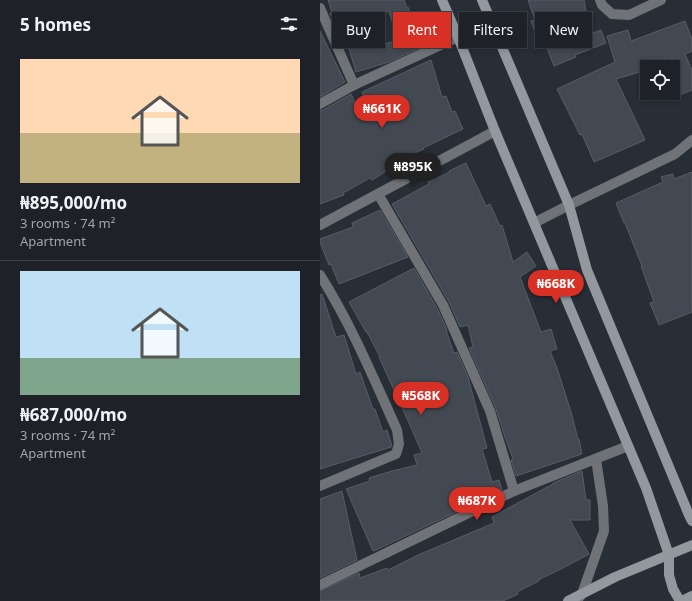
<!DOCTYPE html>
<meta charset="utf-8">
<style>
:root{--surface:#1e2228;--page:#262a30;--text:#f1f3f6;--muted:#a1a4a8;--line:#3c3f45;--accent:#d93025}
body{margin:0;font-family:"Noto Sans",sans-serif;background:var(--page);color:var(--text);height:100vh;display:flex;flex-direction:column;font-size:15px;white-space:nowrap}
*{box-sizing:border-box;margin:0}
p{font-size:13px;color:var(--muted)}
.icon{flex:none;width:22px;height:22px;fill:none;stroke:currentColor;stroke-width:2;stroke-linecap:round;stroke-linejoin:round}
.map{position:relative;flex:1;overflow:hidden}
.details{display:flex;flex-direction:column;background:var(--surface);width:320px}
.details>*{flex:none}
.top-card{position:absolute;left:12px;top:12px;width:300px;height:36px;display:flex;gap:8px}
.fabs{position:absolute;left:320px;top:60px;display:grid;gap:8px}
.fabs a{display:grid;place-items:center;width:40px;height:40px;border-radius:0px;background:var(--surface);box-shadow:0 2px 6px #0003,0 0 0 1px var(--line);font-size:20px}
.price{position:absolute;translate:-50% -34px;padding:0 9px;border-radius:14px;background:var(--accent);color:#fff;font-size:13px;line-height:26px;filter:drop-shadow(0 1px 2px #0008)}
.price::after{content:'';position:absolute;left:50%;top:24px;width:12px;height:9px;margin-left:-6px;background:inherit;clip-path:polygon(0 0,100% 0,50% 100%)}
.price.current{background:#222;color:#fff}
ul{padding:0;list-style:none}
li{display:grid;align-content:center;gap:8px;height:212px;padding:0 20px}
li+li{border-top:1px solid var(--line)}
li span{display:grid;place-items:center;height:124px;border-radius:0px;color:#555}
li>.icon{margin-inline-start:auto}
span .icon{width:72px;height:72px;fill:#fffc;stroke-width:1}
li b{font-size:17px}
h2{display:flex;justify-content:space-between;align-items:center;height:48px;padding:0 20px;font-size:17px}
.chip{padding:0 14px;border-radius:0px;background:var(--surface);box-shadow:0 2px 6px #0003,0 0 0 1px var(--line);font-size:14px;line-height:36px}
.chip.current{background:var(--accent);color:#fff}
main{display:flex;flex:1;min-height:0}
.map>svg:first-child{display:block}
.building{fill:#434952;stroke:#575d67;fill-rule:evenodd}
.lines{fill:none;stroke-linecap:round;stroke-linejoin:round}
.street{stroke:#6f7276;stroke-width:10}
.secondary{stroke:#93989f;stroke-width:10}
</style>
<main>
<section class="details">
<h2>5 homes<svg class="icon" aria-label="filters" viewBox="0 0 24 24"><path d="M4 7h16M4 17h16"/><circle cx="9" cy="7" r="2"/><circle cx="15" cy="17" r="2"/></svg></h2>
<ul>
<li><span style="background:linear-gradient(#ffd9b3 60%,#c2b280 0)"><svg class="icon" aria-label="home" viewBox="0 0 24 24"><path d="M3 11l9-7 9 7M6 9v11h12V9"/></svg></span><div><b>₦895,000/mo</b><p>3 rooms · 74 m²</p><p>Apartment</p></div></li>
<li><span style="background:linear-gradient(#bfe0f5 70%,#7fa58c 0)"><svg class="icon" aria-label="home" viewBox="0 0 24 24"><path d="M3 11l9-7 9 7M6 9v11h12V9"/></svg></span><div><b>₦687,000/mo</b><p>3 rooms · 74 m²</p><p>Apartment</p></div></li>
</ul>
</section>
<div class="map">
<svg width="372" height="601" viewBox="0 0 372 601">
<rect width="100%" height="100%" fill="#282e36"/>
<g class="building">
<path d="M8 0H84L87 8 88 7 97 33 101 31 106 45 69 62 36 72 23 29 17 31 10 13 12 12ZM69 11 78 40 58 46 50 18Z"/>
<path d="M208 0H264L267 18 273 33 281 30 286 43 255 55 256 57 234 66 223 38 218 40 211 21 215 20Z"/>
<path d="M365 21 372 39V51L365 54 372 70V90L357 96 353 87V58L330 67H327V68L320 71V72L296 79 325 140 274 162 262 134 260 135 237 89 295 62 287 36 308 30 311 41Z"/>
<path d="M0 31 25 82 0 97Z"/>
<path d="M111 60 122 97 126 96 132 112 135 111 143 129 103 148 104 149 83 158 84 161 67 168 68 170 52 180 50 178 23 193 24 195 0 204V110H3L31 94 38 109 47 106 42 92Z"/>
<path d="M146 163 166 206 170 204 180 226 182 225 193 262 207 252 216 266 200 277 221 332 231 329 237 349 230 351 237 368 251 412 258 439H259L262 454 196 476 191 460 193 459 185 437 176 409 149 348 153 347 148 325 140 327 129 302 72 204 109 184 108 182 130 172 129 171Z"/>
<path d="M372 172V312L339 325 330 303 334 302 321 266H322L305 223H304L296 203 343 182 341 177 353 174 354 179Z"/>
<path d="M60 210 88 257 19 284 11 264 9 265 0 242V239L33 227 32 223Z"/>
<path d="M94 268 117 308 127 330H126L134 353 137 352 148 377 167 448 162 449 172 482 179 480 182 490 165 498 149 502 151 505 58 549 53 551 26 489 50 481 49 478 72 471 97 465 94 455 102 453 89 423 59 357H60L47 332H46L29 302Z"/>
<path d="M2 294 16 337 24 335 36 374 40 372 53 409H55L63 432 67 430 72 446 71 447 0 469V295Z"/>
<path d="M262 471 266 500H270V520H250L269 554 243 568 218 580 219 581 197 592 198 594 183 601H0V591L39 573 40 578 67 568 68 570 98 555 174 523 172 517 233 484V483Z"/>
<path d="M22 491 37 560 0 578V499Z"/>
</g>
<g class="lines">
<g class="street">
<path d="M280 0 282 5 292 14 309 15 341 0"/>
<path d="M0 8 34 85"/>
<path d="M0 104 34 85 138 37"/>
<path d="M58 194 123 305 170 411 194 491"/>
<path d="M214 223 249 205 355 154 372 140"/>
<path d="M0 225 175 131"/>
<path d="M0 275C31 324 53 377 77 430L79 444 76 454 0 486"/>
<path d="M0 585 194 491 308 446"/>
<path d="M258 599 262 594 284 531 283 506 276 459"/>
</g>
<g class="secondary">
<path d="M122 0 138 37 175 131 326 488 349 555V575L353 589 360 601"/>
<path d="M162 0 249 205 267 270 369 515 372 521"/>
<path d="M248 601 295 577 372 545"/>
<path d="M362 601 372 596"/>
</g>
</g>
</svg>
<div class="fabs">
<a><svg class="icon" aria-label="locate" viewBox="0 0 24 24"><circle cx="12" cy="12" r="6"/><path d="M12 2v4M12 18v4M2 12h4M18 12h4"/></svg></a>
</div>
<b class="price" style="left:62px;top:129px">₦661K</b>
<b class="price current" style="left:93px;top:187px">₦895K</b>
<b class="price" style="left:236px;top:304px">₦668K</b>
<b class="price" style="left:101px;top:416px">₦568K</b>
<b class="price" style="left:157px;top:521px">₦687K</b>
<div class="top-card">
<a class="chip">Buy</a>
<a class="chip current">Rent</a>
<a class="chip">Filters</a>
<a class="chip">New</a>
</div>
</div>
</main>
